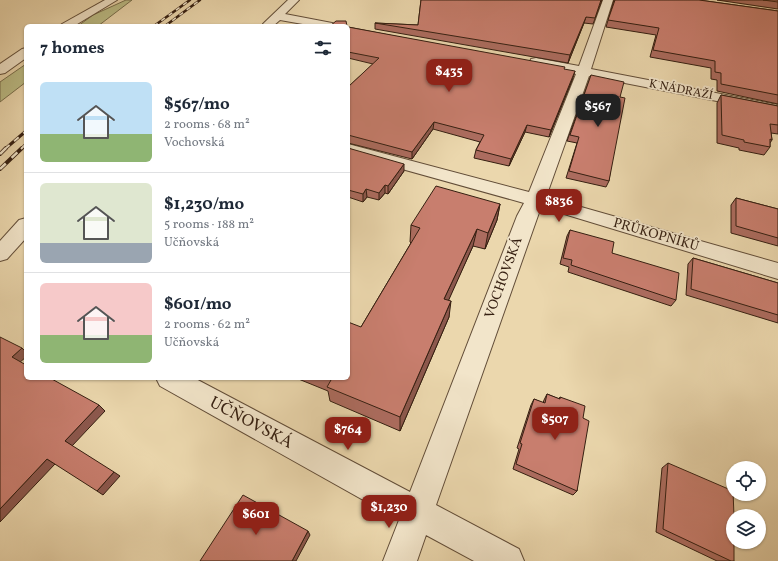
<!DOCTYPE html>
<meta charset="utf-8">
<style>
:root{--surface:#fff;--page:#f2f2f3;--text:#1f2937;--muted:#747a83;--line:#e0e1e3;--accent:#8f2418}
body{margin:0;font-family:Vollkorn,serif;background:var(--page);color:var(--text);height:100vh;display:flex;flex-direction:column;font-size:15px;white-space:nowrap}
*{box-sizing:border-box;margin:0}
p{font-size:13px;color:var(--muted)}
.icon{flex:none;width:22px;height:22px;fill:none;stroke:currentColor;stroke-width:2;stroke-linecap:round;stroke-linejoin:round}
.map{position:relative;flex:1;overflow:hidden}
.details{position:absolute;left:24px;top:24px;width:326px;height:356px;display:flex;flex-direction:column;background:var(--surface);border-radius:6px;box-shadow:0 1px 3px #0004}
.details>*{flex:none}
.tools{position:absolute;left:726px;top:461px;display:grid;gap:8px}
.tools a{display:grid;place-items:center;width:40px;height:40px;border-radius:50%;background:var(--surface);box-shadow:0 1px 3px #0004;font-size:20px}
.price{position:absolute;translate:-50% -34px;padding:0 9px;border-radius:8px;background:var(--accent);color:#fff;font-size:13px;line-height:26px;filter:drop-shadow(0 1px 2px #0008)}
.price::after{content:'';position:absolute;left:50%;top:24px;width:12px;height:9px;margin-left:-6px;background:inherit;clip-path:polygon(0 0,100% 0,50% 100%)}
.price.current{background:#222;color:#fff}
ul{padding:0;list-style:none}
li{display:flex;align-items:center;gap:12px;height:100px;padding:0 16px}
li+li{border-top:1px solid var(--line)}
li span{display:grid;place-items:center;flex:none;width:112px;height:80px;border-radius:6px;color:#555}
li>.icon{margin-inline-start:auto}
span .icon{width:48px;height:48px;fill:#fffc;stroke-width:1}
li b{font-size:17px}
h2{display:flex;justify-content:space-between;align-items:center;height:48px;padding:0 16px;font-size:17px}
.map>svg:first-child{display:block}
.green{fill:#bcbd86;stroke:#786e4c}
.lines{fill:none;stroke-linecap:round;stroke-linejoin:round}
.minor-casing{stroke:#624d38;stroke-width:2}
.minor{fill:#f2e5ca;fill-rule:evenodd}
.rail-far2-casing{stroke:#351f11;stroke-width:2.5}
.rail-far1-casing{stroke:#351f11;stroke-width:3}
.rail-casing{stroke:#351f11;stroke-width:4}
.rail-far2{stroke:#f2e5ca;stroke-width:1.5;stroke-dasharray:4.5;stroke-linecap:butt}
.rail-far1{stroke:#f2e5ca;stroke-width:2;stroke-dasharray:6;stroke-linecap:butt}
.rail{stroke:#f2e5ca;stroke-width:2.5;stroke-dasharray:8;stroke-linecap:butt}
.wall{fill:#ac6c5f;stroke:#351f11}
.shaded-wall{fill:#8c584d;stroke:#351f11}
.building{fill:#c87e6e;stroke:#351f11}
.labels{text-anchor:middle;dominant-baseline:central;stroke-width:3.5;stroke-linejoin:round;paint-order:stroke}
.far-street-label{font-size:12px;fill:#351f11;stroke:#f2e5ca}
.street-label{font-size:14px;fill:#351f11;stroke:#f2e5ca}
.near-street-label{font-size:17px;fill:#351f11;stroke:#f2e5ca}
</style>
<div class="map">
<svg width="778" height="561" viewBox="0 0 778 561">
<rect width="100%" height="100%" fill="#ebd7ad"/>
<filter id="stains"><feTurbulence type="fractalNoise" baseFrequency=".005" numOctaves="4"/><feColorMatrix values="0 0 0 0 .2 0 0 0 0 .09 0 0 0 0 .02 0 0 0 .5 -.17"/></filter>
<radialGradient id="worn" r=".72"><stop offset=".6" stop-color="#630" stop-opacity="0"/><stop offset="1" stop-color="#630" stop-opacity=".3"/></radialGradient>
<g class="green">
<path d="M126 0H132L98 26H78L93 15Z"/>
<path d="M26 64V82L0 102V82Z"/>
</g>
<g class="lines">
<defs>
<g id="minor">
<path d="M105 0H117L74 26H60L62 24Z"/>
<path d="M288 0H299L285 14 332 23 338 26H314L280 20 273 26H265L263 24 265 22Z"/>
<path d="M603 0H613L591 69 778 105V113L589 76 546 197 778 263V279L541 207 436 505 519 549 524 561H474L426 535 417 561H383L399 520 160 386 156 378H194L410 492 517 216 524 203 348 154V144L529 192 576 74 531 65 530 62 531 59 536 58 579 66Z"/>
<path d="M26 48V58L5 73 0 74V64L22 49Z"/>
<path d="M26 218V238L7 259 0 261V241L19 220Z"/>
</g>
</defs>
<use href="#minor" class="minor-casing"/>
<use href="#minor" class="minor"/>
<defs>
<g id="rail-far2">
<path d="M154 26 190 0"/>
<path d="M165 26 200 0"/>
</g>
<g id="rail-far1">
<path d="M5 149 26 131"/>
<path d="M21 149 26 144"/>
</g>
<g id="rail">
<path d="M0 154 6 148"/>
<path d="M0 169 22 148"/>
</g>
</defs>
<use href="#rail-far2" class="rail-far2-casing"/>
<use href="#rail-far1" class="rail-far1-casing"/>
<use href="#rail" class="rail-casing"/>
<use href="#rail-far2" class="rail-far2"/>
<use href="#rail-far1" class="rail-far1"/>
<use href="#rail" class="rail"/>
</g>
<g class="wall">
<path d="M421 0H602L593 24 584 23 568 63 375 29V23L418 25Z"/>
<path d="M614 0H699L778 11V104L717 91V80L711 79V68L650 57 656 35 606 27Z"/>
<path d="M717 0H778V9Z"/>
<path d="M348 27 564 69 573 78 549 137 525 132 509 166 474 158 476 150 480 142 433 129 412 159 348 143V87L373 64 348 58Z"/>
<path d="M591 75 620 97 609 181 606 187 566 178 577 143 567 141Z"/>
<path d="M721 95 778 106V134L771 133 772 140 770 143V147L764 155 739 150V148L717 143V103Z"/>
<path d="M348 148 404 171 388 194 385 193 379 200 367 197 363 202 348 197Z"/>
<path d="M736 198 778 209V246L731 233V205Z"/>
<path d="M500 204 497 220 485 249 473 246 448 300 449 317 400 431 330 401 328 391 296 378H348L361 327 411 243 410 242 411 225Z"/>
<path d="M570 230 612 253 676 300 671 306 568 272 569 267 560 264 567 236Z"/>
<path d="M693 258 778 283V323L686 295 688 264Z"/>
<path d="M547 394 559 399 560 397 583 418 577 491 573 495 513 469 519 449 517 448 531 405 534 399 543 403 544 400Z"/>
<path d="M668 463 734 561H717L656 532 662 468Z"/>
</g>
<g class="shaded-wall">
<path d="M586 17 584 23 568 63 570 55Z"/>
<path d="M575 71 573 78 549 137 551 130Z"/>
<path d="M434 122 433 129 412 159V152Z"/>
<path d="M527 125 525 132 509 166 511 159Z"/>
<path d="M404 164V171L388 194V186Z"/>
<path d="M385 185V193L379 200V193Z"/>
<path d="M366 189 367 197 363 202V194Z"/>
<path d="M500 204 497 220 485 249 488 233Z"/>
<path d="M477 229 473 246 442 315 444 299Z"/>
<path d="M451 301 449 317 400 431V417Z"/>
<path d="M22 348 26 352V357L19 363 12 357Z"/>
<path d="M99 405 105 411 72 446 65 441Z"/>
<path d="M47 459 55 464 0 522V509Z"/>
<path d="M114 472 120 476 103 495 97 491Z"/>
<path d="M308 531 310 535 296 561H292Z"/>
</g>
<g class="building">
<path d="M421 0H601L595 18 586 17 570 55 375 23 418 25Z"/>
<path d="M615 0H699L778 11V95L721 84V73L715 72V61L653 50 659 28 608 20Z"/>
<path d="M763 0H778V2Z"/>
<path d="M336 21H346L347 26H330Z"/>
<path d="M348 27 565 67 564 69 575 71 551 130 527 125 511 159 476 150 484 135 434 122 412 152 348 135V87L379 58 348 52Z"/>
<path d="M591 75 624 82 620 97 625 98 609 181 569 171 579 137 570 135Z"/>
<path d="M721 95 778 106V125L770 124 772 140 770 139V147L744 142V140L722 135Z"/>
<path d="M348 148 404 164 388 186 385 185 379 193 366 189 363 194 348 190Z"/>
<path d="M436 186 500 204 488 233 477 229 444 299 451 301 400 417 327 387 331 380 327 378H348V322L361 327 420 228 411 225Z"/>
<path d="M736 198 778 209V238L736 226Z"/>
<path d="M570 230 614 242 612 253 679 273 676 300 571 265 572 260 563 258Z"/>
<path d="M693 258 778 283V315L691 289Z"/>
<path d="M0 337 22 348 12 357 26 365V378H50L99 405 65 441 114 472 97 491 47 459 0 509Z"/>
<path d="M547 394 560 399V397L585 406 583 418 589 421 577 491 516 464 522 444 520 443 534 399 545 403Z"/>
<path d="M668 463 733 491 734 516H733V542H734V561H731L663 529Z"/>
<path d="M243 495 308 531 292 561H200Z"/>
</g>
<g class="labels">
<g class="far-street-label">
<text transform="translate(681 90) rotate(11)">K NÁDRAŽÍ</text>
</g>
<g class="street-label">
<text transform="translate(656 235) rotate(16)">PRŮKOPNÍKŮ</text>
<text transform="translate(504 278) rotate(-70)">VOCHOVSKÁ</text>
</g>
<g class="near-street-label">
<text transform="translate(251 423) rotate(28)">UČŇOVSKÁ</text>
</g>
</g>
<rect width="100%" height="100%" filter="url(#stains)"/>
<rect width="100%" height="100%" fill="url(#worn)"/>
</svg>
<div class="tools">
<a><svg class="icon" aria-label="locate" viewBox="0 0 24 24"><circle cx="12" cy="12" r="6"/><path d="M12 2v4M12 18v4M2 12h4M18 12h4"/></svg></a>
<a><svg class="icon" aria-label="layers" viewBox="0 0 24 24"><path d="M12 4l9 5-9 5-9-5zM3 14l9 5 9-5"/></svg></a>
</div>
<b class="price" style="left:449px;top:93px">$435</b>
<b class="price current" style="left:598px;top:128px">$567</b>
<b class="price" style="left:559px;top:223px">$836</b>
<b class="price" style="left:555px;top:441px">$507</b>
<b class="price" style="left:348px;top:451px">$764</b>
<b class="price" style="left:389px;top:529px">$1,230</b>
<b class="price" style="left:256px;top:536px">$601</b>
<section class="details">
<h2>7 homes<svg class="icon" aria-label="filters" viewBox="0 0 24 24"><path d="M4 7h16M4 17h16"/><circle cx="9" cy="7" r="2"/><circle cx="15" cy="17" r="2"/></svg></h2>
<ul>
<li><span style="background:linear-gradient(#bfe0f5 65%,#8fb573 0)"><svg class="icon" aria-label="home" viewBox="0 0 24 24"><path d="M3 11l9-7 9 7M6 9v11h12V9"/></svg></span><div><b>$567/mo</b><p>2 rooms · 68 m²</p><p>Vochovská</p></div></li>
<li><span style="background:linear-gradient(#dfe7d0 75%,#9aa5b1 0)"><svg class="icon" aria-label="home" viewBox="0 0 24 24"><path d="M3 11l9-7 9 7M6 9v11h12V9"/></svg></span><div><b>$1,230/mo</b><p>5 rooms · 188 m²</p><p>Učňovská</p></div></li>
<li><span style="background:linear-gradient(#f6c9c9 65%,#8fb573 0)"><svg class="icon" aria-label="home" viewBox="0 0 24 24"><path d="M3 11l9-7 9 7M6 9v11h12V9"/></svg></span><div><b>$601/mo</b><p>2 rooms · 62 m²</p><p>Učňovská</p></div></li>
</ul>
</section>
</div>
